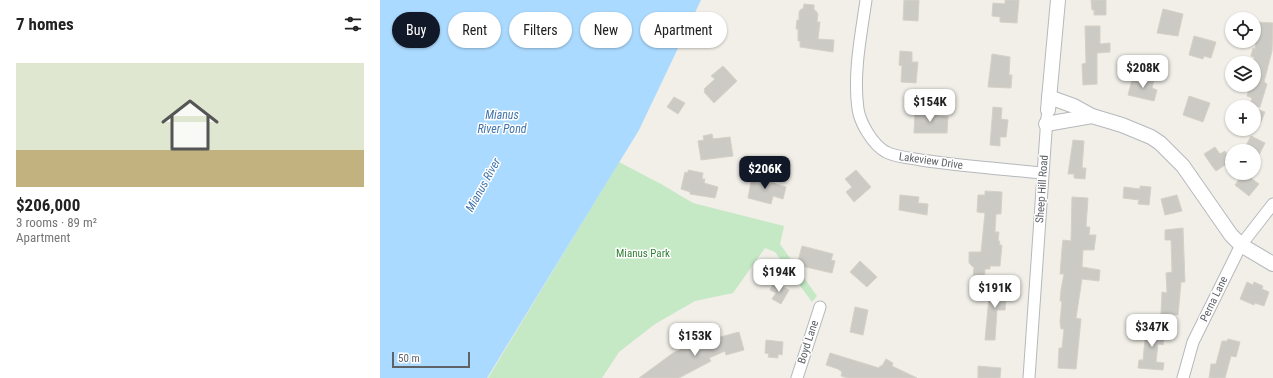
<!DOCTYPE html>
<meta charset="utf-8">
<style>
:root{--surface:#fff;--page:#f2f2f2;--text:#222;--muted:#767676;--line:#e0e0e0;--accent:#111827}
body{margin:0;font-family:"Roboto Condensed",sans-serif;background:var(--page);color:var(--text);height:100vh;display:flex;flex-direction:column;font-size:15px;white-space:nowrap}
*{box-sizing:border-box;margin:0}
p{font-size:13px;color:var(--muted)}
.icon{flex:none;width:22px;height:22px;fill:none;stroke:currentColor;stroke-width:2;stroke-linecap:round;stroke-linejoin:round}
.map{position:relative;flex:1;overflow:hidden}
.details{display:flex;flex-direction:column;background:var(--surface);width:380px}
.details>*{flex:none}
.guide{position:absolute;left:12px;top:12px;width:380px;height:36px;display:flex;gap:8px}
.controls{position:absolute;left:845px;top:12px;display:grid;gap:8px}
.controls a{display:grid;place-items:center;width:36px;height:36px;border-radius:50%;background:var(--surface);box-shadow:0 1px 3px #0004;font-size:20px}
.scale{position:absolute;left:12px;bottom:10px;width:78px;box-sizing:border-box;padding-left:4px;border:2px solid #5f6368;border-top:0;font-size:11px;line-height:14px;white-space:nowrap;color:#5f6368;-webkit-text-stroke:3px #fff;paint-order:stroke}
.price{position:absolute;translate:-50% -34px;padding:0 9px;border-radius:8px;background:#fff;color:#222;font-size:13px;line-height:26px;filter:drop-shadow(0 1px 2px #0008)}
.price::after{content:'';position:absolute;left:50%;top:24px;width:12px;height:9px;margin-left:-6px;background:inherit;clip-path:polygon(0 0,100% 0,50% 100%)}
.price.current{background:var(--accent);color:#fff}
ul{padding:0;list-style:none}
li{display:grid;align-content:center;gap:8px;height:212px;padding:0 16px}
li+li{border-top:1px solid var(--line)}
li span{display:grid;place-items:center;height:124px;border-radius:0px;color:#555}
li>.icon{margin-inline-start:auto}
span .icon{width:72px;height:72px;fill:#fffc;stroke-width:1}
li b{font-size:17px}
h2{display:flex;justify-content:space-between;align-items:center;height:48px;padding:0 16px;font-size:17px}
.chip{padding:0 14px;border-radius:18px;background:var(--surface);box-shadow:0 1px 3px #0004;font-size:14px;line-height:36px}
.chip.current{background:var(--accent);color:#fff}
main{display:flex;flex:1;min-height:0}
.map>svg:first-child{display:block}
.green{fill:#c5e8c5}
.water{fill:#aadaff}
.building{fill:#cccac5;stroke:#d6d1c6}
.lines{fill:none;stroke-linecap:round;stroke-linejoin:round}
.minor-casing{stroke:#b5b8bc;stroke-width:13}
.tertiary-casing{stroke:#b5b8bc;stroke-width:16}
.minor{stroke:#fff;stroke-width:11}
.tertiary{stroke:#fff;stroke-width:14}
.labels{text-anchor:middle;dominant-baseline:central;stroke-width:3;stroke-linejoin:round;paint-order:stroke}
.street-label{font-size:11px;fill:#5f6368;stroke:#fff}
.park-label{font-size:11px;fill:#348238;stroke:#fff}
.water-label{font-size:12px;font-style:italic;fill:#4174aa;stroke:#fff}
</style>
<main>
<section class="details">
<h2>7 homes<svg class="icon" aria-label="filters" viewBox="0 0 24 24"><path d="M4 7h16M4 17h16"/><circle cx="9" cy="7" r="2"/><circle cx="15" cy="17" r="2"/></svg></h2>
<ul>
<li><span style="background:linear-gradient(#dfe7d0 70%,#c2b280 0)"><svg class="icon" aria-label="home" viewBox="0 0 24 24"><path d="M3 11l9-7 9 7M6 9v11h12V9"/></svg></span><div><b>$206,000</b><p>3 rooms · 89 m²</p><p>Apartment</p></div></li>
</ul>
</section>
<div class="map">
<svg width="893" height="378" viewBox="0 0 893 378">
<rect width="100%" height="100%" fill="#f1efe8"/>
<path class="green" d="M239 162 281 184 313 203 404 226 400 244 437 296 432 302 395 252 385 248 353 293 315 301 275 324 239 352 222 378H108Z"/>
<path class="water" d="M0 0H321L259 130 107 378H0Z"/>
<g class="building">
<path d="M524 0H539L538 21 523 20Z"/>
<path d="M625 0H639L637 23 620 22V17L612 16 613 3 625 4Z"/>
<path d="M711 0H726V15H714V10H712Z"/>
<path d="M424 4 434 5V10L436 11 438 14 437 22H440L438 39 454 40 453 52 420 47V41H418V29H416L417 20H419V12L421 9H423Z"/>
<path d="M783 9 803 14 798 36 777 33Z"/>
<path d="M877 22 893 23 892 51 884 82 887 84 880 107H869L872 98 867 96 870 85H874V57L871 56 873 48 875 49Z"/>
<path d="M705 26H720V44L730 43V52L717 53V84L703 85 702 64 706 63Z"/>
<path d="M814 36 836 42 831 58 824 56 823 59 809 55Z"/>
<path d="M520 51 532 52V62H538L536 83 521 82 522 66 519 65Z"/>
<path d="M612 54 630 57 629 75H632L631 88 608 87Z"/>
<path d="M343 66 357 81 334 103 324 92 325 91 324 89 335 79 331 76Z"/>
<path d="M753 76 762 79 763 76 774 80 772 88 777 90 774 101 748 95Z"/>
<path d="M809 96 830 103 823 122 803 115Z"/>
<path d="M294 97 305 103 298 114 287 107Z"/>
<path d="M613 107 622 108 621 119 628 120 626 137H620V146L610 145Z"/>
<path d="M874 108 885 112 881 122 874 120Z"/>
<path d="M535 112 558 113V116L568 117 567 133H534Z"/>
<path d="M332 134 333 139 350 137 353 156 321 160 318 141 324 140 323 136Z"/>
<path d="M871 136 885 143 874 165V151H863Z"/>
<path d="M693 140 704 141 702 168H706L705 179 694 178V174H688Z"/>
<path d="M835 147 840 154 845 151 852 163V170L845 165 836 171 832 166 824 154Z"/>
<path d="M308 170 323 173 322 179H325L324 183 338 187 335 198 310 194V192L301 189 305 172 308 173Z"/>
<path d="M476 170 491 187 474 202 466 192 472 187 465 179Z"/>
<path d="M864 173 879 184 869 196 855 185Z"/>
<path d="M372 176 393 180V182L396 184 406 187 403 199 393 196 391 204 368 198Z"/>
<path d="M760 186 771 187 769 205 758 204 759 200 743 198 744 187 760 189Z"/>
<path d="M605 191 622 192 621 214H616L615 232H619L618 241H620L619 245H622L620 266H610V269H605L604 288 592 287 594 268 589 263V252H601L605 213 597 212 598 195H605Z"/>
<path d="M520 195 539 197 538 203 548 204 547 215 519 210Z"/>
<path d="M797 195 802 211 785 215 781 199Z"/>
<path d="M692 197 708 198 706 227H710L709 235H716L714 250H703L702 267 720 270 719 281 702 279 696 318 701 319 696 369 678 368 679 348H682L684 329H681L680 322 682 301H680L681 290 684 274H680L682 249 683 240 691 241Z"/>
<path d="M803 228 805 282H801L798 315 781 314 782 292 787 293 786 273 792 272 791 240H785V230Z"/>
<path d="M422 246 453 254 451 260 455 261 452 273 417 265Z"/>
<path d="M480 261 497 277 487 287 470 272Z"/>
<path d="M394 282 409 290 401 304 392 299 396 293 390 290Z"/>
<path d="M867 282 873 285 874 282 883 286 882 289 889 292 884 306 875 303 874 305 860 299Z"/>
<path d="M610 286 627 287 625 310H617L615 340H605Z"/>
<path d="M475 307 488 310 483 335 470 332Z"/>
<path d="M770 325 785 327 783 345 778 344 776 362 784 363 783 370 758 368 759 360H763L766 329H769Z"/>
<path d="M359 332 364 350 346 355 345 351 329 358 331 361 299 378H259L293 353 311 345Z"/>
<path d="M848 339 860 342 856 357 851 356 845 378H829L831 364H836L842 341H847Z"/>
<path d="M386 340 403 342 402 355 398 354V358L388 357 389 354 385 353Z"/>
<path d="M450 353 499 368 500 366H502L506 359 513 363 512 366 537 378H468L461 376 462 372 458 369 446 365Z"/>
<path d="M598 366 621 368 620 378H598Z"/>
</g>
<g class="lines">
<defs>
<g id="minor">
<path d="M486 0C481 35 473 74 478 109 480 123 493 145 506 152 516 157 530 158 541 160 581 166 622 169 662 173"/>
<path d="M417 378 440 307"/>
<path d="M649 378 667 117"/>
<path d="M803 378 813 342 861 245 893 204"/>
</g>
<g id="tertiary">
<path d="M669 97 694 106 712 116 742 125 771 137 780 143 803 166 851 235 861 245 893 264"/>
<path d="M668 110 678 0"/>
<path d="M666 124 712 116"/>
</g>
</defs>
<use href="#minor" class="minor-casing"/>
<use href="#tertiary" class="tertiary-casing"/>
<use href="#minor" class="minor"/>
<use href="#tertiary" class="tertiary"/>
</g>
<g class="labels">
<g class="street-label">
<text transform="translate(551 161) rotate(8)">Lakeview Drive</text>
<text transform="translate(662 189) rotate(-86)">Sheep Hill Road</text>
<text transform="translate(834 299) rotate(-64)">Perna Lane</text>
<text transform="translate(428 342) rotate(-72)">Boyd Lane</text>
</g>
<g class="park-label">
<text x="263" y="253">Mianus Park</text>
</g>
<g class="water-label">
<text x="122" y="115">Mianus<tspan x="122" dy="14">River Pond</tspan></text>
<text transform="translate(103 185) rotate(-61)">Mianus River</text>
</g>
</g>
</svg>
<div class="controls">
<a><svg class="icon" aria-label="locate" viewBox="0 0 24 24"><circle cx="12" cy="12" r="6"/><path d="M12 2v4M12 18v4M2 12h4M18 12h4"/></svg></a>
<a><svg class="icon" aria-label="layers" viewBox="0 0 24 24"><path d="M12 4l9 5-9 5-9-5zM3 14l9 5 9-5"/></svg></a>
<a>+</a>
<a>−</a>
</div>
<div class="scale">50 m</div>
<b class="price" style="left:763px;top:89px">$208K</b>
<b class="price" style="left:550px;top:123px">$154K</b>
<b class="price current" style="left:385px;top:190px">$206K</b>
<b class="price" style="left:399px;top:293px">$194K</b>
<b class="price" style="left:615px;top:309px">$191K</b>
<b class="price" style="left:772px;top:348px">$347K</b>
<b class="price" style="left:315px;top:357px">$153K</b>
<div class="guide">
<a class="chip current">Buy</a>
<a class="chip">Rent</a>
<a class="chip">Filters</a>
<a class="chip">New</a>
<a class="chip">Apartment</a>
</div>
</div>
</main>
